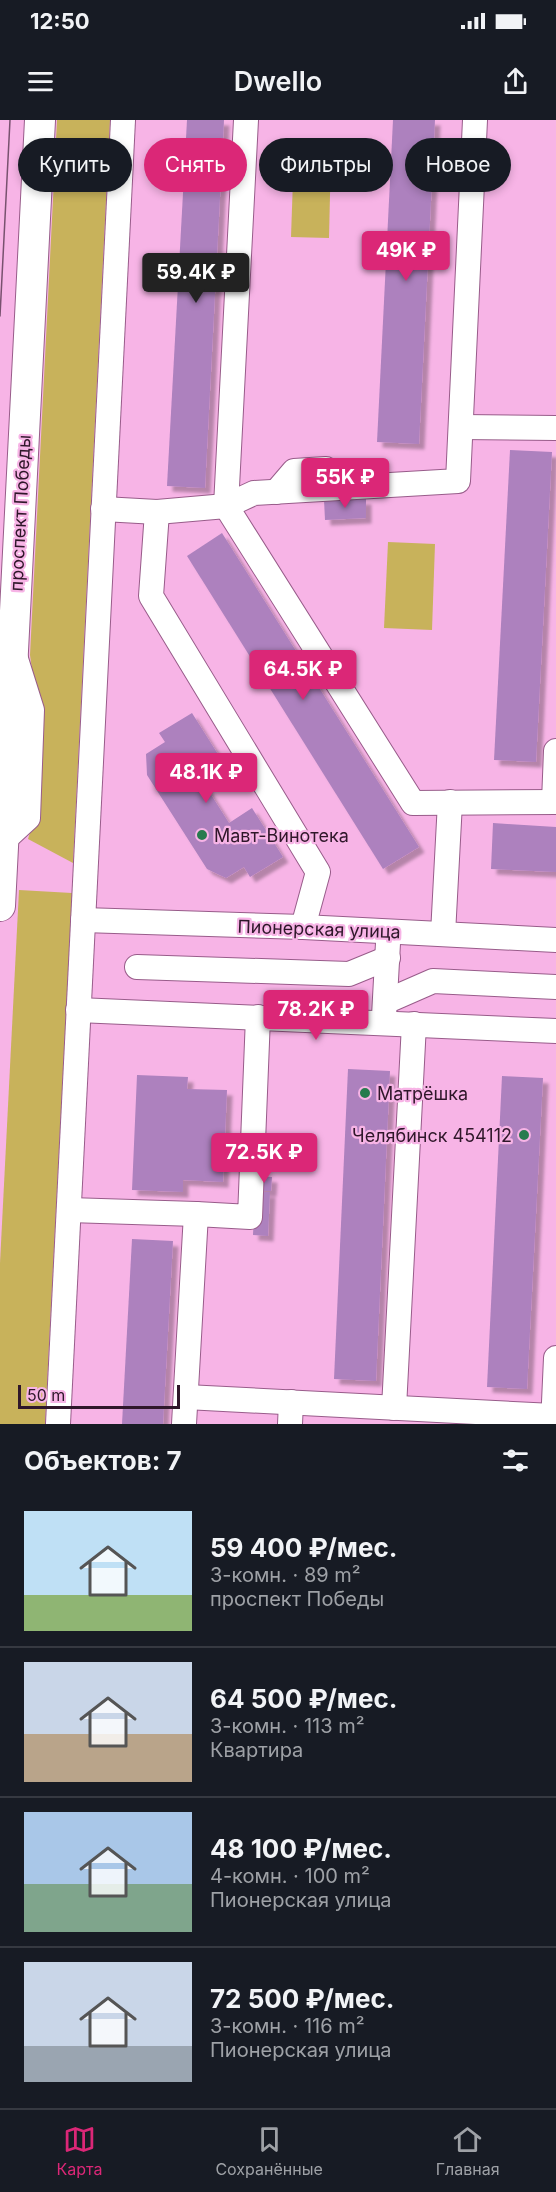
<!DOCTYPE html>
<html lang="ru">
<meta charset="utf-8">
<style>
:root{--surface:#171b24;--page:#20242c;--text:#f1f3f6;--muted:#9ea1a6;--line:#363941;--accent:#db2777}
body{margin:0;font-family:Inter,sans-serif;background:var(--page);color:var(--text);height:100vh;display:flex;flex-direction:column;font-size:22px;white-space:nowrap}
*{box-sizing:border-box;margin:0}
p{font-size:20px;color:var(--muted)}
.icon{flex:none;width:33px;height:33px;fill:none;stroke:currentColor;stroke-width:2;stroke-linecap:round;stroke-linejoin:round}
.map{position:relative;height:1304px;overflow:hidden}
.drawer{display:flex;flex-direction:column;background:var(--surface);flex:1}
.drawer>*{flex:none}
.top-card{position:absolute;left:18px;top:18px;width:520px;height:54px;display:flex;gap:12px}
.scale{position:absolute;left:18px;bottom:15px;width:162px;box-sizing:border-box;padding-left:6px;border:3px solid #2f172a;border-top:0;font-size:16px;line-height:21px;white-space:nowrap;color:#2f172a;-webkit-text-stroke:4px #f7b4e6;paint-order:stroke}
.price{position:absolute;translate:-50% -51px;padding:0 14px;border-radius:6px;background:var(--accent);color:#fff;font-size:20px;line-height:39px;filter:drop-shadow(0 2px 3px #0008)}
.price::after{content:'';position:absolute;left:50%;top:36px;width:18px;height:14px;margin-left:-9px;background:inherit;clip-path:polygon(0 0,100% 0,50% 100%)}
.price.active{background:#222;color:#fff}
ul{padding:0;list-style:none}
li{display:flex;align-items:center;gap:18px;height:150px;padding:0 24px}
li+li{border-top:2px solid var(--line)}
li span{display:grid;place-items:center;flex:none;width:168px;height:120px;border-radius:0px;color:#555}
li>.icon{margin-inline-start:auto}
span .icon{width:72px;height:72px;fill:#fffc;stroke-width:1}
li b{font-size:26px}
h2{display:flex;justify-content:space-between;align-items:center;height:72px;padding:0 24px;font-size:26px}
.pill{padding:0 21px;border-radius:27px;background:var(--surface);box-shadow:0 3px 9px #0003;font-size:21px;line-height:54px}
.pill.active{background:var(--accent);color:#fff}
.status{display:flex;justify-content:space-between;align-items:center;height:42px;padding:0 30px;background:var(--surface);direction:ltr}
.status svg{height:16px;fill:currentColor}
header{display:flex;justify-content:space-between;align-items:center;height:78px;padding:0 24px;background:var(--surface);font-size:27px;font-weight:600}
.dock{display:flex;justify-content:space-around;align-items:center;height:84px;border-top:2px solid var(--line);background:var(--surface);font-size:16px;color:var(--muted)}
.dock a{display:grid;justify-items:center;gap:3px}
.dock .active{color:var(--accent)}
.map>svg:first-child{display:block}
.green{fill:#c8b25b}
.building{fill:#ad81be;filter:url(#shadow)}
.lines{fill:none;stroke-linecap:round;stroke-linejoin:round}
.minor-casing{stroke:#985c8a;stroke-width:26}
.major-casing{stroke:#985c8a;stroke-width:32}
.minor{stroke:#fff;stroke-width:24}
.major{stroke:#fff;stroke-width:30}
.tram{stroke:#78516f;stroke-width:1.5}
.poi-dot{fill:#277b4e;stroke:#f7b4e6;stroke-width:2}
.labels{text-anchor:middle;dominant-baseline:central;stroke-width:4.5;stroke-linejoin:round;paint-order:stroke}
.street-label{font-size:18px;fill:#2f172a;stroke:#f7b4e6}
.poi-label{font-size:18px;fill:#2f172a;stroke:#f7b4e6;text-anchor:start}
</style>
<div class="status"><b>12:50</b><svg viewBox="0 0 49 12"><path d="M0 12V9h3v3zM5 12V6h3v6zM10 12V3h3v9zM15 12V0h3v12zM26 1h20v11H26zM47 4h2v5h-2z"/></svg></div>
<header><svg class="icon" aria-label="menu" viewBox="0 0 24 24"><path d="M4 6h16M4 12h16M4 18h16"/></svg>Dwello<svg class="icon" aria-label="share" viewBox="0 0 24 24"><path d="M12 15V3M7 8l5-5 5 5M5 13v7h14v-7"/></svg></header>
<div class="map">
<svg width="556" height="1304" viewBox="0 0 556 1304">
<defs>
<filter id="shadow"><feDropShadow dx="5.5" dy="5.5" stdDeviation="1.5" flood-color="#0004"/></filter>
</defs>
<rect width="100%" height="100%" fill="#f7b4e6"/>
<g class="green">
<path d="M57 0H110L73 743 28 719 32 706 37 586 30 535Z"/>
<path d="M294 30 331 31 329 118 291 117Z"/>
<path d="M388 422 435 424 432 510 384 508Z"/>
<path d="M19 770 72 773 45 1304H0V1143Z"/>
</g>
<g class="building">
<path d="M187 0H224L205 368 167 366Z"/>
<path d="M393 0H435L419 324 377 322Z"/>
<path d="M510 330 552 332 536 642 494 640Z"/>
<path d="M366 379V398L325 400 324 380Z"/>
<path d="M222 413 419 727 383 749 187 436Z"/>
<path d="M192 593 221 639 198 654 229 703 252 688 283 737 250 757 244 747 226 758 207 749 147 655 146 634 165 622 159 613Z"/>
<path d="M493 703 556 707V752L491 749Z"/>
<path d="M348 949 390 951 376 1261 334 1259Z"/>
<path d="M137 955 188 957 187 969 227 970 223 1062 183 1060V1072L132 1070Z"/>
<path d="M502 956 543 958 527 1269 487 1267Z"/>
<path d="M256 1056 272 1057 271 1071H256Z"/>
<path d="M255 1072H270L268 1116 253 1115Z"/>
<path d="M132 1119 173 1121 163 1304H122Z"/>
</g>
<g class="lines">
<defs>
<g id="minor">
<path d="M246 0 226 386 413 683 556 682"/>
<path d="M461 307 556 308"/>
<path d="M276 372 294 351 326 349 352 367"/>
<path d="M103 389 157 392 226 386 254 373 458 361 475 0"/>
<path d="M157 392 151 476 318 752 303 807"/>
<path d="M554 682 556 631"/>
<path d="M3 721 28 698 32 590 16 539"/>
<path d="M83 800 303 807 556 820"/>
<path d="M443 814 450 682"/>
<path d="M137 847 349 854 388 838"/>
<path d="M385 882 433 861 556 867"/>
<path d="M78 890 556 911"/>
<path d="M384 896 388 823"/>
<path d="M69 1090 196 1094"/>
<path d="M186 1277 553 1296"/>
<path d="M394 1288 414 904"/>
<path d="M58 1304 123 0"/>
<path d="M184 1304 196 1094 250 1097 258 897"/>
<path d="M290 1304 291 1282"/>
<path d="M553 1304 556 1238"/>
</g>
<path id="major" d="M0 786 40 0"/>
</defs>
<use href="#minor" class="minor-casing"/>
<use href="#major" class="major-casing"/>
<use href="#minor" class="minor"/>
<use href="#major" class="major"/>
<path class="tram" d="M0 196 10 0"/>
</g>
<g class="poi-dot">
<circle cx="202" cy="715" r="6"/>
<circle cx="365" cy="973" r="6"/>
<circle cx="524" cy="1015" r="6"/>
</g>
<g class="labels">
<g class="street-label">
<text transform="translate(20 393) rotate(-87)">проспект Победы</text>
<text transform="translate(319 809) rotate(2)">Пионерская улица</text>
</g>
<g class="poi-label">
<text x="214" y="715">Мавт-Винотека</text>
<text x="377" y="973">Матрёшка</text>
<text x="512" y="1015" text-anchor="end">Челябинск 454112</text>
</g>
</g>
</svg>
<div class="scale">50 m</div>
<b class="price" style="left:406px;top:162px">49K ₽</b>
<b class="price active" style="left:196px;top:184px">59.4K ₽</b>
<b class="price" style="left:345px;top:389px">55K ₽</b>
<b class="price" style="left:303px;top:581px">64.5K ₽</b>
<b class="price" style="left:206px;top:684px">48.1K ₽</b>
<b class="price" style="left:316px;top:921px">78.2K ₽</b>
<b class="price" style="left:264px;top:1064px">72.5K ₽</b>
<div class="top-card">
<a class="pill">Купить</a>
<a class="pill active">Снять</a>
<a class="pill">Фильтры</a>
<a class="pill">Новое</a>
</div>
</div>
<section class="drawer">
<h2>Объектов: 7<svg class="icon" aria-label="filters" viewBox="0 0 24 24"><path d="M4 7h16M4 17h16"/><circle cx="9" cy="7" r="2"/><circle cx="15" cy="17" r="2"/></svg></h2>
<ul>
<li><span style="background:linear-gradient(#bfe0f5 70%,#8fb573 0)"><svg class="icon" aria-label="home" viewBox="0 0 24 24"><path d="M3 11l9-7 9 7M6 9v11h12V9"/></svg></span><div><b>59 400 ₽/мес.</b><p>3-комн. · 89 m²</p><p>проспект Победы</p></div></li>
<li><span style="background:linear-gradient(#c9d6e8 60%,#b9a48a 0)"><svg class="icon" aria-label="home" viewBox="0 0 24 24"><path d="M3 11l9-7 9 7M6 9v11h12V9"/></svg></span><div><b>64 500 ₽/мес.</b><p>3-комн. · 113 m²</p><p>Квартира</p></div></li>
<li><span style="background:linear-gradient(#a9c7e8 60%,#7fa58c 0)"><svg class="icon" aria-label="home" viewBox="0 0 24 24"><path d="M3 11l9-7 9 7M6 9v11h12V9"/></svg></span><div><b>48 100 ₽/мес.</b><p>4-комн. · 100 m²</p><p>Пионерская улица</p></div></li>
<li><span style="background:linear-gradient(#c9d6e8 70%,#9aa5b1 0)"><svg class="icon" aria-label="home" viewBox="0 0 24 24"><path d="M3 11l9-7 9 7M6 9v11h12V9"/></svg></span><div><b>72 500 ₽/мес.</b><p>3-комн. · 116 m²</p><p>Пионерская улица</p></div></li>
</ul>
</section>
<nav class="dock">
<a class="active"><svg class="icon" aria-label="map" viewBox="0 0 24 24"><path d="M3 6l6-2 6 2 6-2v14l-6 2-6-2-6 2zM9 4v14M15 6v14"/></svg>Карта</a>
<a><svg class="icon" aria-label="saved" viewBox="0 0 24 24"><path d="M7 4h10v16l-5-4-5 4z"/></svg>Сохранённые</a>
<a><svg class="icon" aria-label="home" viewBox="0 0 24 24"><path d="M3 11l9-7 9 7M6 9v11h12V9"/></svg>Главная</a>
</nav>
